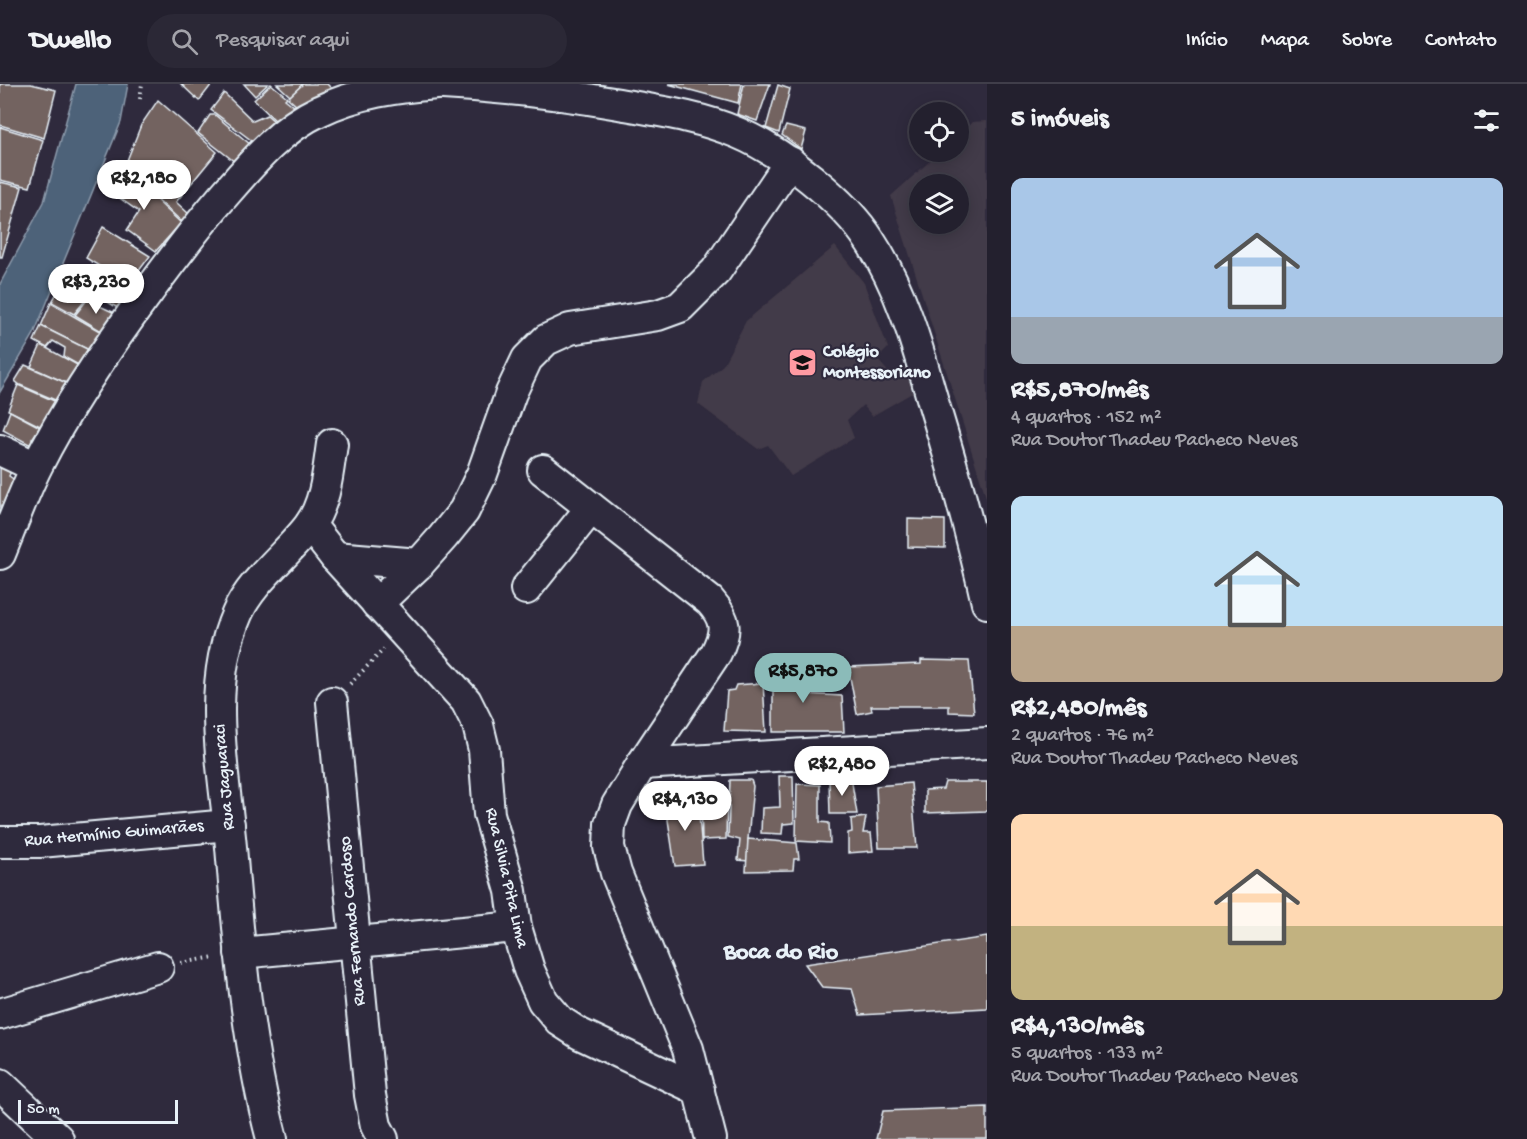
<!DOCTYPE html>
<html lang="pt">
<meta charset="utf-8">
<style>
:root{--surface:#23202e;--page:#2b2836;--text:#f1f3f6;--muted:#a3a3aa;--line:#403e4a;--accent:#8bbbb9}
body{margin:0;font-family:"Gochi Hand",sans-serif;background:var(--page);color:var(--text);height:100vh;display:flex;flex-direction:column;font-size:22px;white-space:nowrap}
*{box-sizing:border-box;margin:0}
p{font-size:20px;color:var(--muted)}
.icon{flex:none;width:33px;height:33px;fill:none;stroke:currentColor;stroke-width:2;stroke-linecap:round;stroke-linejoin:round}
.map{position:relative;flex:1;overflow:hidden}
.sheet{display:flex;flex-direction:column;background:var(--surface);width:540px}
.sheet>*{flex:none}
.tools{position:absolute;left:909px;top:18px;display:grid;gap:12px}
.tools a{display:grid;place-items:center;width:60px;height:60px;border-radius:50%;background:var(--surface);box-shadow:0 3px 15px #0003,0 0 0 2px var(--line);font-size:30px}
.scale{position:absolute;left:18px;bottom:15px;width:160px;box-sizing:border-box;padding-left:6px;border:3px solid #e8f1f8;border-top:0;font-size:16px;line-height:21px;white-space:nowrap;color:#e8f1f8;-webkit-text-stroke:4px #2f2a3d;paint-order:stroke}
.price{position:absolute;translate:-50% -51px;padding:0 14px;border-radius:21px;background:#fff;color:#222;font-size:20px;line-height:39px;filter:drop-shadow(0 2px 3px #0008)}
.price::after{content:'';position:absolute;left:50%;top:36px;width:18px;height:14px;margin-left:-9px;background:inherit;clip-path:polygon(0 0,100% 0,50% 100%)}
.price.current{background:var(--accent);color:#111}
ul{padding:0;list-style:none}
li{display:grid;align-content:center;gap:12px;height:318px;padding:0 24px}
li span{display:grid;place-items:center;height:186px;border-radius:12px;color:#555}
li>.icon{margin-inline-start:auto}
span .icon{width:108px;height:108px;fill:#fffc;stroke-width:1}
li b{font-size:26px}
h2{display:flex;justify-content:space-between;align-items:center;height:72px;padding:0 24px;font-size:26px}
header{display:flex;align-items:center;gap:36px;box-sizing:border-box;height:84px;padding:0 30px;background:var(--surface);border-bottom:2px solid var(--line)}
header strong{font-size:28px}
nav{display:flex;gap:33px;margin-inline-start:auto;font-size:21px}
.search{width:420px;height:54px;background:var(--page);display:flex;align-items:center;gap:15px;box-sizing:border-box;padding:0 21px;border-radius:33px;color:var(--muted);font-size:22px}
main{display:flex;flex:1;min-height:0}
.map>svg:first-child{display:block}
.built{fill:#433b48;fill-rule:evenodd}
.water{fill:#4e6279;stroke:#8c9bac;stroke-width:1.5}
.building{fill:#736360;stroke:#e8f1f8;stroke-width:1.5}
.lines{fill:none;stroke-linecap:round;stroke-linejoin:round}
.minor-casing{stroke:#e8f1f8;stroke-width:34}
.path{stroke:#e8f1f8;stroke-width:4;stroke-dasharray:1.5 4.5;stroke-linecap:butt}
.minor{stroke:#2f2a3d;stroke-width:30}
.labels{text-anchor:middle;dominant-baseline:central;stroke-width:4.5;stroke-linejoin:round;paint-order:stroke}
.poi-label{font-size:18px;font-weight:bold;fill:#e8f1f8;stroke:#2f2a3d;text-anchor:start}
.street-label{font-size:18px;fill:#e8f1f8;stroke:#2f2a3d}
.district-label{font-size:24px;font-weight:bold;fill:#e8f1f8;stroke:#2f2a3d}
</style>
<header>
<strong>Dwello</strong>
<div class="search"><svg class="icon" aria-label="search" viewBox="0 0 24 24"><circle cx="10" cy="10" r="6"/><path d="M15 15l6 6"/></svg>Pesquisar aqui</div>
<nav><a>Início</a><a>Mapa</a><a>Sobre</a><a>Contato</a></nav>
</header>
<main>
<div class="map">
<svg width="987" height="1055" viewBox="0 0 987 1055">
<rect width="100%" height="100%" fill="#2f2a3d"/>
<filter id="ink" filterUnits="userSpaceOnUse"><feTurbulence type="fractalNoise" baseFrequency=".0167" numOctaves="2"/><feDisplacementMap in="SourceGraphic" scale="12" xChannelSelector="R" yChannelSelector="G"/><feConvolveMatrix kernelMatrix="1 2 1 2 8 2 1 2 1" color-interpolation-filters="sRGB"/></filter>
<g filter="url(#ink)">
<g class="built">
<path d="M987 37V416L891 112 940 68H958L959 51 972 38ZM920 100H958V140H920Z"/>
<path d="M835 162 864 199 888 264 877 275 891 291 906 283 912 309 872 332 863 321 847 336 854 354 791 392 768 361 758 365 698 320 703 298 723 281 746 237Z"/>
</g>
<path class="water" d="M76 0H128L121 38 34 250 0 308V200L44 118Z"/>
<g class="building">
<path d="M0 0H31L56 6 44 54 0 41Z"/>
<path d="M181 0H212L199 17Z"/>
<path d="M244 0H268L255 12Z"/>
<path d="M271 0 287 13 285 15 295 23 276 37 254 16Z"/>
<path d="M277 0H303L290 12Z"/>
<path d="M303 0H327L332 5 297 22 288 14Z"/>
<path d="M668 0H742L738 19Z"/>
<path d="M744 0H770L757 37 737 30Z"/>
<path d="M778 1 790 5 779 49 766 44Z"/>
<path d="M224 9 253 37 267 31 275 38 255 59 211 26Z"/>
<path d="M158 16 217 68 176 118 189 130 182 138 124 84 141 41Z"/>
<path d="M210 31H215L251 61 235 78 198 49Z"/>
<path d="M786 42 806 47 801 65 782 51Z"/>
<path d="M0 43 43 56 30 103 0 96Z"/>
<path d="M118 84 123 85 181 139 156 167 127 146 139 128 107 105Z"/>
<path d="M0 98 22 103 2 173H0Z"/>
<path d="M103 143 150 172 135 192 142 196 130 212 100 193 104 185 86 174Z"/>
<path d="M100 193 129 213 121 226 91 208Z"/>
<path d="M64 196 88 213 74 230 52 218Z"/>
<path d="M87 216 117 230 103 248 75 231Z"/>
<path d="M51 219 103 249 91 267 41 242Z"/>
<path d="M41 242 91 267 82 283 64 273 65 264 53 257 47 264 34 257Z"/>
<path d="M41 261 81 283 71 301 31 283Z"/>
<path d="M25 281 71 301 62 319 20 301 15 297Z"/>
<path d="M18 301 59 319 49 340 40 342 8 326Z"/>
<path d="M10 327 40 343 32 355 33 359 29 360 3 346Z"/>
<path d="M0 383 11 387 9 392 19 399 0 443Z"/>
<path d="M908 435 945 436V464L908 463Z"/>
<path d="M921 576 969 577 974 629 949 628V622H871L872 627 857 630 848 583 921 580Z"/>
<path d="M802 579 804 610 842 612 844 648H773V580Z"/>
<path d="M763 599 766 648 724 647 727 607 734 606 736 601Z"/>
<path d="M779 692H793L794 739 783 740 782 750 761 749 762 724 780 723Z"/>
<path d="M851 693 857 730H830L829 695Z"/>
<path d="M730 696H751L753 702 748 755V777L738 776 740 756 728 753Z"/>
<path d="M945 698H987V727L925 729V706L943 705Z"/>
<path d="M911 699 917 764H879L876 702Z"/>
<path d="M797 700 820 701V738L829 739 830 759 796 757Z"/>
<path d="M701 710 727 713 726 755 702 756Z"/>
<path d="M665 716 698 719 703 780 675 782Z"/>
<path d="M866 733 863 749H871L873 767 848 769V749L852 748 851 735Z"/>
<path d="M748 755 797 759 799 775H794L793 786 746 787Z"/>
<path d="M987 853V924L860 931 852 905 822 903 805 880Z"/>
<path d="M987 1023V1055H876L883 1027Z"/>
</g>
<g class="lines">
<defs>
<g id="minor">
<path d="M443 0C502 3 561 10 619 20 659 27 701 33 738 49 781 67 845 117 870 157 903 207 918 265 934 321 954 387 972 452 987 519"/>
<path d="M0 366 36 383"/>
<path d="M543 386 710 517C727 536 727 547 716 569L642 680 617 721 610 740 609 763 616 789 688 965 711 1055"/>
<path d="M310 441 335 473 466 617 478 641 484 666 489 730 511 807 516 843 529 886 543 917 560 937 580 950 699 1006"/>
<path d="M0 470C12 441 23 410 37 382 68 320 108 262 149 207 172 176 194 146 219 117 248 84 278 46 319 27 356 9 397 3 437 0"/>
<path d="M335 473 419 480"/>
<path d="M526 505 591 424"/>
<path d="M377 520 419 480 443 453 464 427 482 390 511 309 527 275 546 256 570 245 658 231 680 223 716 187 790 78"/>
<path d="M332 618 370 1011 376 1042 383 1055"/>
<path d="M642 680 987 659"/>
<path d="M0 758H40L229 741"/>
<path d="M240 869 516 843"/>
<path d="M0 930 158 883"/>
<path d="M0 1000 58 1055"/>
<path d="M272 1055C247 960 239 861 231 763 224 687 205 603 237 530 251 497 288 470 309 442 326 419 328 387 332 360"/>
</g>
</defs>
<use href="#minor" class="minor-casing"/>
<g class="path">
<path d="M140 15 142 0"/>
<path d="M350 600 384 565"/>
<path d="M181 879 215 873"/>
</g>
<use href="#minor" class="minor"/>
</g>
</g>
<defs>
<symbol id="school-square" viewBox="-11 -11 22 22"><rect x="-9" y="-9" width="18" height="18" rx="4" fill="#ff9aa2" stroke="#2f2a3d"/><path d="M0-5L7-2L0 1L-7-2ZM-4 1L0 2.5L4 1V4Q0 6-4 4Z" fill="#111"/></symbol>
</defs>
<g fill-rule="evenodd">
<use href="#school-square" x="786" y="262" width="33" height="33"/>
</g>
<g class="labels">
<g class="poi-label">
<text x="823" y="268">Colégio<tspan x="823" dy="21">Montessoriano</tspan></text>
</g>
<g class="street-label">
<text transform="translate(225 693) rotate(-95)">Rua Jaguaraci</text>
<text transform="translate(114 750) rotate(-5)">Rua Hermínio Guimarães</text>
<text transform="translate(506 794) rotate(77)">Rua Silvia Pita Lima</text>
<text transform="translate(353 837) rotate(-95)">Rua Fernando Cardoso</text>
</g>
<g class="district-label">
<text x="781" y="869">Boca do Rio</text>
</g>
</g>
</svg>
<div class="tools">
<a><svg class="icon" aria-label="locate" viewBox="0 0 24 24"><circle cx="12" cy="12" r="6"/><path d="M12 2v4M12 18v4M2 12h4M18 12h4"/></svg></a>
<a><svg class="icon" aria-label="layers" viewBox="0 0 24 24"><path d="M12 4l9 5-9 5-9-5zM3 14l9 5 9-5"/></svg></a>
</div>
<div class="scale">50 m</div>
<b class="price" style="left:144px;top:127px">R$2,180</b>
<b class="price" style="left:96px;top:231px">R$3,230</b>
<b class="price current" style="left:803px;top:620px">R$5,870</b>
<b class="price" style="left:842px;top:713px">R$2,480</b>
<b class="price" style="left:685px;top:748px">R$4,130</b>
</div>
<section class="sheet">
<h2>5 imóveis<svg class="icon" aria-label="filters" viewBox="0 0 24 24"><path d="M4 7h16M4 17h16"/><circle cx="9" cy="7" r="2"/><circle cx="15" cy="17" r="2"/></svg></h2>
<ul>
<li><span style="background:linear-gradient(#a9c7e8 75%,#9aa5b1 0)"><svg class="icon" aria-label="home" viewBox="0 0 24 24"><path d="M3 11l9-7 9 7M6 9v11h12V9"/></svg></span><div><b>R$5,870/mês</b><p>4 quartos · 152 m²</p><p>Rua Doutor Thadeu Pacheco Neves</p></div></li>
<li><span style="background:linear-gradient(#bfe0f5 70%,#b9a48a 0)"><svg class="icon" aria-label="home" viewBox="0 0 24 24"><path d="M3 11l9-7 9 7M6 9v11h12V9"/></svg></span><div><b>R$2,480/mês</b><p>2 quartos · 76 m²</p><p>Rua Doutor Thadeu Pacheco Neves</p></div></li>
<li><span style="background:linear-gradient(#ffd9b3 60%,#c2b280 0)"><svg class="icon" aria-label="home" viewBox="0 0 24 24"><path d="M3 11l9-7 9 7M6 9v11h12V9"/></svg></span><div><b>R$4,130/mês</b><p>5 quartos · 133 m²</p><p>Rua Doutor Thadeu Pacheco Neves</p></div></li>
</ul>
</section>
</main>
